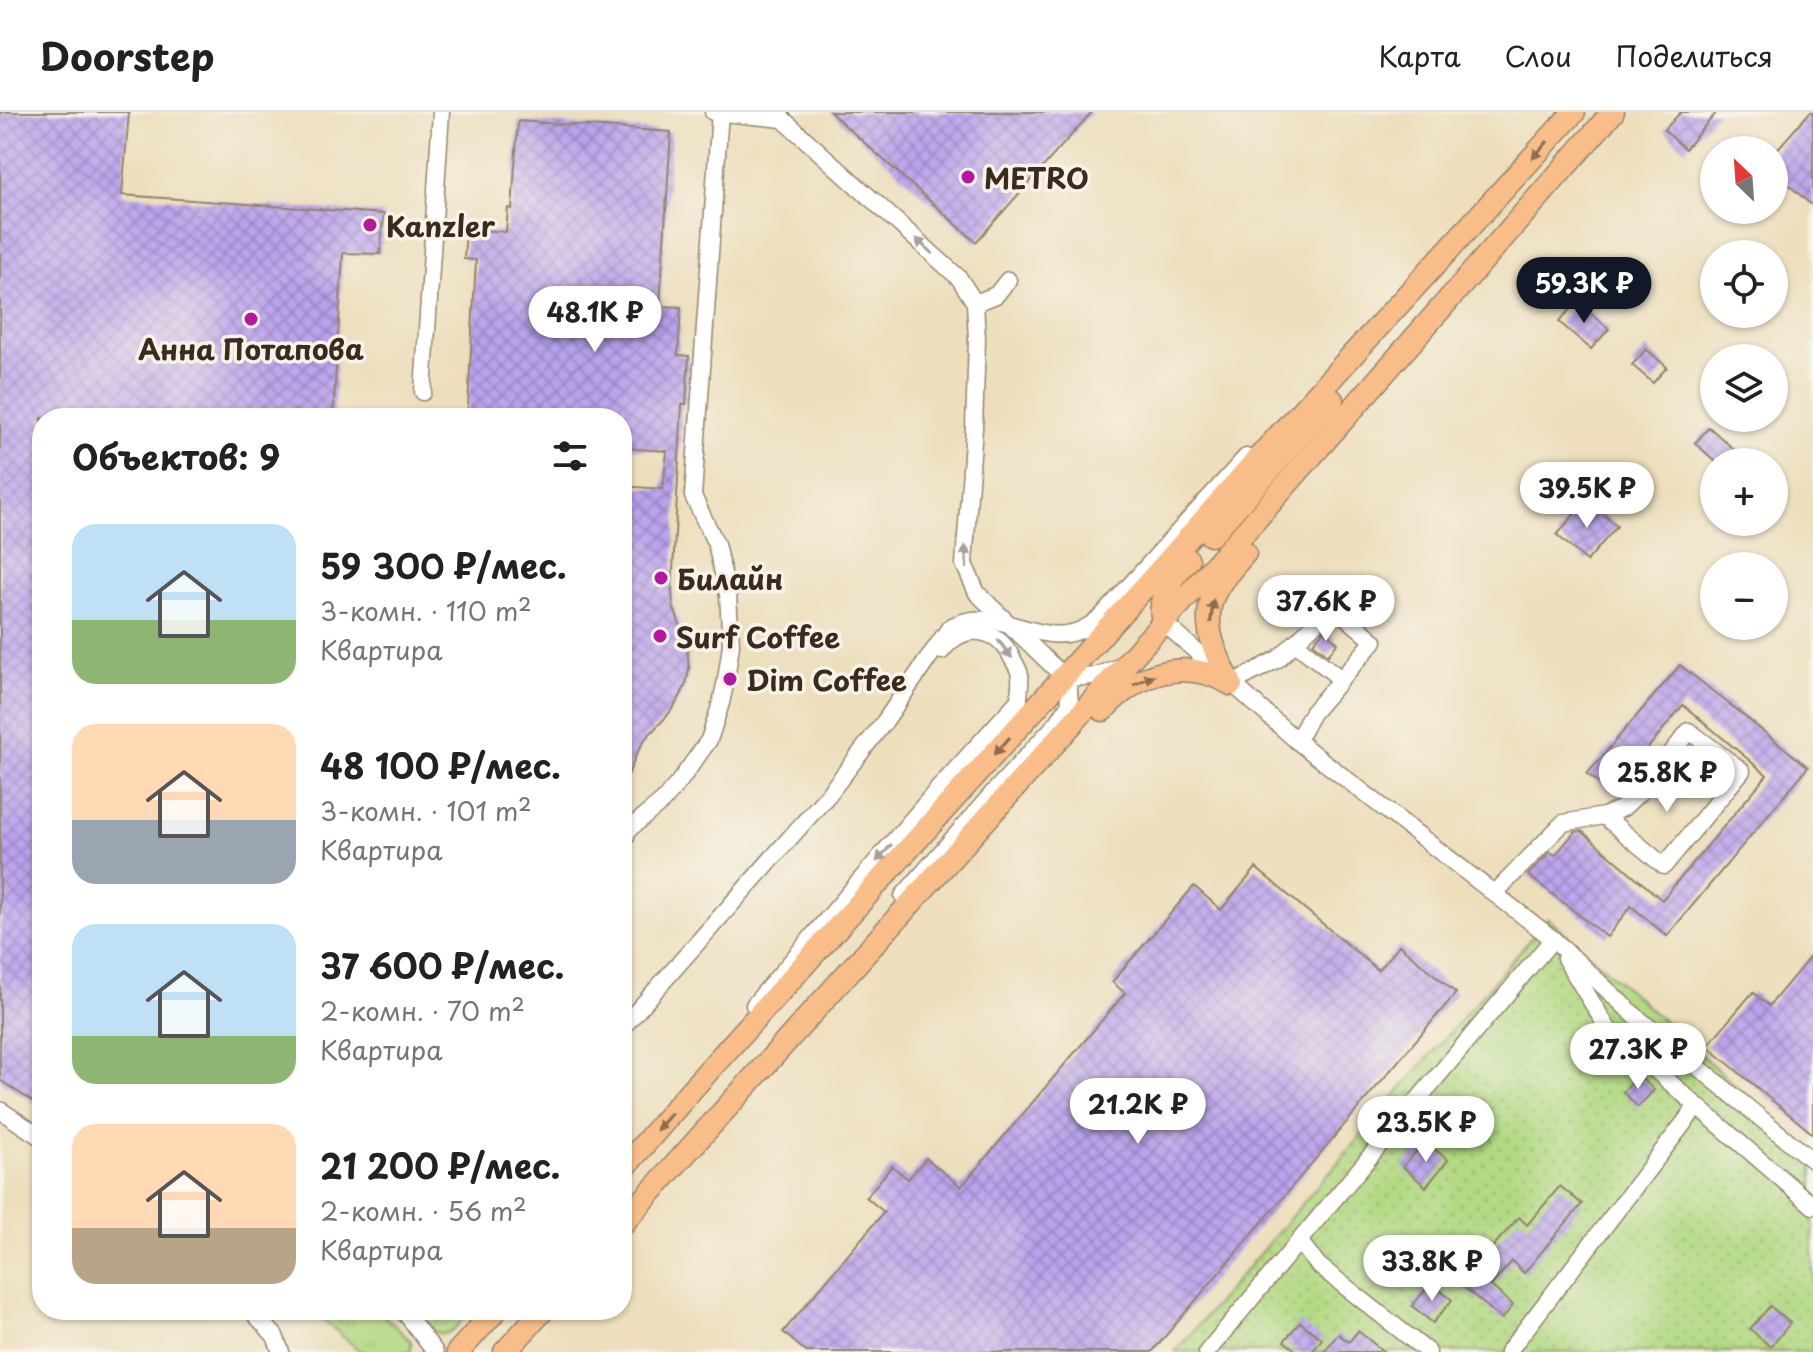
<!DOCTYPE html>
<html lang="ru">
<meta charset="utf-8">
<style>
:root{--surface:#fff;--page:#f2f2f2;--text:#222;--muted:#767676;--line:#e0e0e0;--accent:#111827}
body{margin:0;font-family:"Playpen Sans",sans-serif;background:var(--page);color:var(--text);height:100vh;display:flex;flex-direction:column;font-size:30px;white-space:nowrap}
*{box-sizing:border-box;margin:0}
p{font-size:26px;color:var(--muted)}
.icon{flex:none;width:44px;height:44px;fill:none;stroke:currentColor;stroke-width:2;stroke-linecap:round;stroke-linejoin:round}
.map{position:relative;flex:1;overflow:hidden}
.panel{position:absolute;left:32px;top:296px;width:600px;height:912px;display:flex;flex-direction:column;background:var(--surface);border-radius:32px;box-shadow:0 2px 6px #0004}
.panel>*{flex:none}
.needle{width:52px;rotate:335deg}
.tools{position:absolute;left:1700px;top:24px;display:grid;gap:16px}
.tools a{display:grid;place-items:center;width:88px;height:88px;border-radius:50%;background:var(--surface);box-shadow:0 2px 6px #0004;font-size:40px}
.price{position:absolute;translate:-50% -68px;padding:0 18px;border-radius:28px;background:#fff;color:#222;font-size:26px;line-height:52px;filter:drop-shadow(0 2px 4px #0008)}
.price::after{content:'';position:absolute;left:50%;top:48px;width:24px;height:18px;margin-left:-12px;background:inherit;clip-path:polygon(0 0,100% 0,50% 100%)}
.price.current{background:var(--accent);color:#fff}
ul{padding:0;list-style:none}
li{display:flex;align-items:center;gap:24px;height:200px;padding:0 40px}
li span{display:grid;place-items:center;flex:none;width:224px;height:160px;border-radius:24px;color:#555}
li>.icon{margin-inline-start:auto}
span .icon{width:96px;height:96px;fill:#fffc;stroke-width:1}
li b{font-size:34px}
h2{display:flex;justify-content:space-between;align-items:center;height:96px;padding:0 40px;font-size:34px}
header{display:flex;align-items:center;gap:48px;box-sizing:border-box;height:112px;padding:0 40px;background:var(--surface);border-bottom:2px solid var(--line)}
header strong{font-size:38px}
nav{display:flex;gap:44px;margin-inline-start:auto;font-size:28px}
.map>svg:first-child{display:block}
.grass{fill:url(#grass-tufts);stroke:#768250;stroke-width:2}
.garden{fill:url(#garden-dots);stroke:#768250;stroke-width:2}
.building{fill:url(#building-cross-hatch)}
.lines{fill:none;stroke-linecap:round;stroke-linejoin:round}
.minor-casing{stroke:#94846d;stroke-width:19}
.major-casing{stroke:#94846d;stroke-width:25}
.minor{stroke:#fff;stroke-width:16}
.major{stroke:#f8bd89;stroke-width:22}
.oneway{fill:#906c4e}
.oneway2{fill:#a79f9a}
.poi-dot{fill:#b5179e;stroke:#f7f3e8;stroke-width:3}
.labels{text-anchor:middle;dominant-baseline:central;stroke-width:7;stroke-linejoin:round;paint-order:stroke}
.poi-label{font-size:28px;font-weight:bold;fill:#3b2a1e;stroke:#f7f3e8;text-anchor:start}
</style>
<header>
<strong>Doorstep</strong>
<nav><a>Карта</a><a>Слои</a><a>Поделиться</a></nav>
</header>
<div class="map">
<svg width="1813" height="1240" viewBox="0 0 1813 1240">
<defs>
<pattern id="grass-tufts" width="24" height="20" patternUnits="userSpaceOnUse" patternTransform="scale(2)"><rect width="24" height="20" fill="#b2d983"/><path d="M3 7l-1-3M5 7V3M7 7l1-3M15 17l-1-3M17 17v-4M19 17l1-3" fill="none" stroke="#9aba71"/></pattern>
<pattern id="garden-dots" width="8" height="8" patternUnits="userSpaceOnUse" patternTransform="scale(2)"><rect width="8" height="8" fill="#b2d983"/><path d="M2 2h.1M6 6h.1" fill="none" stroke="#9aba71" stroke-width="1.8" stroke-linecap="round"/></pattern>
<pattern id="building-cross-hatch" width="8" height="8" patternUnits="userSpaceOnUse" patternTransform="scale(2)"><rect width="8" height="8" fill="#baa3ee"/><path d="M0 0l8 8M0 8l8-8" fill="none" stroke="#9885c0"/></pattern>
</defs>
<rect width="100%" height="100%" fill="#f7f3e8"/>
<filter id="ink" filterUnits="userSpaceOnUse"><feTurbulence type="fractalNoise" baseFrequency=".0125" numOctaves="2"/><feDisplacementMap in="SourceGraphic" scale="16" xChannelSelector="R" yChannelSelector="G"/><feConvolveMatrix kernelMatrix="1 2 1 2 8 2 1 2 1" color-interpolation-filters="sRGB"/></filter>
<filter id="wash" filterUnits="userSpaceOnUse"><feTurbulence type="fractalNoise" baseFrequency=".006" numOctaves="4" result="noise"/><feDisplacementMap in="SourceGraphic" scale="32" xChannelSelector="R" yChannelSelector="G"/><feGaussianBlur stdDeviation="1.8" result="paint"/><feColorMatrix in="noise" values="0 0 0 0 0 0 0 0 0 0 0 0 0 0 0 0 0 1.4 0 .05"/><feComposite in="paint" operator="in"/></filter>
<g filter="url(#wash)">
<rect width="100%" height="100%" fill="#eddebc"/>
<g class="grass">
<path d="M312 1198H378L411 1229V1240H361Z"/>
<path d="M423 1198H470C459 1211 451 1228 433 1219Z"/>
</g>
<path class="garden" d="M1548 806 1813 1043V1240H1175Z"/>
<g id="blocks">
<g class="building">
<path d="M0 0H129L122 83 384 102 380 142 343 141 333 306H42V996L0 968Z"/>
<path d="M830 0H1092L976 130Z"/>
<path d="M1681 0H1717L1685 37 1664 18Z"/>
<path d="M1810 0H1813V94L1774 60V41Z"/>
<path d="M518 9 671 20 660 194 681 195 678 243 689 244 686 292H682L672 477 673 494 687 531 689 558 686 572 679 587 667 604 645 627 636 643 623 676 622 374 663 377 667 339 622 336V306H466L468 294 476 148 464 147 466 117 506 120 508 96 512 97Z"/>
<path d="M1577 189 1609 217 1591 237 1559 210Z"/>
<path d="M1646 237 1667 255 1653 271 1632 253Z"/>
<path d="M1709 315 1738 341 1730 350H1716L1695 331Z"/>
<path d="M1586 388 1617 414 1587 449 1557 423Z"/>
<path d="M1360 465 1387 488 1371 507 1344 484Z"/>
<path d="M1324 518 1338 531 1328 543 1313 531Z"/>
<path d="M1680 553 1808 655 1667 824 1631 794 1607 825 1528 763 1550 740 1555 743 1575 720 1582 719 1662 788 1767 663 1683 593 1612 680 1587 662Z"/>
<path d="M1256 756 1378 858 1399 833 1456 881 1152 1240H806L783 1220 884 1100 866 1085 892 1054 908 1067 926 1046 961 1075 1125 881 1112 870 1194 774 1221 798Z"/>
<path d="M1813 841V1022L1707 934 1753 880 1769 894Z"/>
<path d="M1639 964 1654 978 1638 995 1623 980Z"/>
<path d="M1425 1029 1448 1048 1426 1075 1403 1055Z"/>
<path d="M1560 1074 1582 1092 1524 1161 1512 1149 1491 1174 1513 1193 1502 1207 1459 1171 1479 1146 1481 1148 1519 1105 1527 1113Z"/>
<path d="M1431 1171 1452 1188 1433 1211 1412 1194Z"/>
<path d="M1770 1194 1790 1211 1771 1235 1750 1217Z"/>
<path d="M1300 1210 1322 1227 1312 1240H1298L1284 1229Z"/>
<path d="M1358 1219 1384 1240H1324L1338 1222 1349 1230Z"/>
</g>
</g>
</g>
<g filter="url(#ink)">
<use href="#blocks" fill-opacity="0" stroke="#94846d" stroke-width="2"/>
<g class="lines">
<defs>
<g id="minor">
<path d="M713 0 783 7"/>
<path d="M775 0 959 166 975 191 977 227 974 316 964 452 977 481 1064 565 1069 578 1070 591 1058 610 991 683 903 784"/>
<path d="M975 191 996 183 1008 168"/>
<path d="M423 280 441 0"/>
<path d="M1163 510 1297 629 1553 827 1633 902 1813 1049"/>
<path d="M1295 531 1341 567"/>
<path d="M1064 565C1086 567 1099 564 1120 554"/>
<path d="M1231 572 1278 547 1333 494 1374 529 1312 601 1297 629"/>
<path d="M622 735 628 718 663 689 679 670 709 628 721 591 726 568 731 533 728 483 716 432 693 384 720 0"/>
<path d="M1495 781 1563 711 1604 704 1623 696 1641 679 1689 619 1742 659 1664 754 1604 704"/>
<path d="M1565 846 1608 917 1813 1094"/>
<path d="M754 893 938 677 1019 588C1019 580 1021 571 1020 563 1019 558 1015 551 1012 546 997 514 963 511 942 539"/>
<path d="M622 916 828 683 885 609 950 515C998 489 1041 540 1085 516 1091 513 1096 509 1101 505L1246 345"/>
<path d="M0 998 42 1026"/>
<path d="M1299 1129 1318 1153 1428 1240"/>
<path d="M251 1198 275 1224 281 1240"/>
<path d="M403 1198 435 1240"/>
<path d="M1207 1240 1299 1129 1553 827"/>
<path d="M1508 1240 1697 994"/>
</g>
<g id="major">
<path d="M1211 423 1332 288"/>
<path d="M1163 510C1157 483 1170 467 1188 448"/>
<path d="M1231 572C1217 545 1200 513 1214 482 1221 467 1234 454 1245 441"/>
<path d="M1103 598C1138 560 1185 545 1231 572"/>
<path d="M622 1058 691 978 1169 448 1254 351 1574 0"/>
<path d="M622 1112 1250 414 1613 0"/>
<path d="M458 1240 496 1198"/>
<path d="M505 1240 543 1198"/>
</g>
</defs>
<use href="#minor" class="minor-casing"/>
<use href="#major" class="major-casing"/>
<use href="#minor" class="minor"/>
<use href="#major" class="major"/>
</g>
<defs><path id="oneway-solid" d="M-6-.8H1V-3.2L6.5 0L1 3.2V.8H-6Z" transform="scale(2)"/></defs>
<g class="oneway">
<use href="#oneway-solid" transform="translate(1540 38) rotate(132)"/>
<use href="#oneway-solid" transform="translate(1212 499) rotate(-83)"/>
<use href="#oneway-solid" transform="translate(1144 568) rotate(-24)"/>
<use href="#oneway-solid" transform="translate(1002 634) rotate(132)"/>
<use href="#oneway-solid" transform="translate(664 1010) rotate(131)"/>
</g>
<g class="oneway2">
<use href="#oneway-solid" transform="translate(924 134) rotate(-138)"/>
<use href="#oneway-solid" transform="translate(966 445) rotate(-93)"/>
<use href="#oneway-solid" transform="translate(1005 537) rotate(52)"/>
<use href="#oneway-solid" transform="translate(884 741) rotate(131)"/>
</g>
</g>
<g class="poi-dot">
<circle cx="968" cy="65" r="8"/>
<circle cx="370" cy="113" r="8"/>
<circle cx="251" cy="207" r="8"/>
<circle cx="661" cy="466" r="8"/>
<circle cx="660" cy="524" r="8"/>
<circle cx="730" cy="567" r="8"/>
</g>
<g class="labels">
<g class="poi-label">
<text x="984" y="65">METRO</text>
<text x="386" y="113">Kanzler</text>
<text x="251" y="236" text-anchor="middle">Анна Потапова</text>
<text x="677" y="466">Билайн</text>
<text x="676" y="524">Surf Coffee</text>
<text x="746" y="567">Dim Coffee</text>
</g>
</g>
</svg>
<div class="tools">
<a><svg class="needle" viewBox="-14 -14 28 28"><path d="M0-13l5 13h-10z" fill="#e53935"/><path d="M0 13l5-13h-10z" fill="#767676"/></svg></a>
<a><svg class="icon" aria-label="locate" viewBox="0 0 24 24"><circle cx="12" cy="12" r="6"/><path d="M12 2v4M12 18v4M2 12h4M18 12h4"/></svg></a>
<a><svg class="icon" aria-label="layers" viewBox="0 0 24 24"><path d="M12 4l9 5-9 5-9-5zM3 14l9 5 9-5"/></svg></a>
<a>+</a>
<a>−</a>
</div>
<b class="price current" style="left:1584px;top:213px">59.3K ₽</b>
<b class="price" style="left:595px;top:242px">48.1K ₽</b>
<b class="price" style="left:1587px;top:418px">39.5K ₽</b>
<b class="price" style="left:1326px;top:531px">37.6K ₽</b>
<b class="price" style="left:1667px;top:702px">25.8K ₽</b>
<b class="price" style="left:1638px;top:979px">27.3K ₽</b>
<b class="price" style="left:1138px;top:1034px">21.2K ₽</b>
<b class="price" style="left:1426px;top:1052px">23.5K ₽</b>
<b class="price" style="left:1432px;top:1191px">33.8K ₽</b>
<section class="panel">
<h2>Объектов: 9<svg class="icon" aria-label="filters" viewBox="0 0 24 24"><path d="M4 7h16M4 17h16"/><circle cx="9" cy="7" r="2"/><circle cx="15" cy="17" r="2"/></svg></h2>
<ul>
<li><span style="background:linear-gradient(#bfe0f5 60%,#8fb573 0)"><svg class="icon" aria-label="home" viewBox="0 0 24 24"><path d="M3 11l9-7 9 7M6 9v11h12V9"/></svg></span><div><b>59 300 ₽/мес.</b><p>3-комн. · 110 m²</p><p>Квартира</p></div></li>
<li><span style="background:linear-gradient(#ffd9b3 60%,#9aa5b1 0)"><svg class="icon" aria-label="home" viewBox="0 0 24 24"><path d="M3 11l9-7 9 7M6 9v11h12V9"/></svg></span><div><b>48 100 ₽/мес.</b><p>3-комн. · 101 m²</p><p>Квартира</p></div></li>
<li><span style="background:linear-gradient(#bfe0f5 70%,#8fb573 0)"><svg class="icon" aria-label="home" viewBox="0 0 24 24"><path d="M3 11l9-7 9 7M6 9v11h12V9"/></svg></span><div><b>37 600 ₽/мес.</b><p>2-комн. · 70 m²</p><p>Квартира</p></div></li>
<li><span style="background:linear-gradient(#ffd9b3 65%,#b9a48a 0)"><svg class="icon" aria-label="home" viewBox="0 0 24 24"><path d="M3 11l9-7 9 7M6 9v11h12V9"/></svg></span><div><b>21 200 ₽/мес.</b><p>2-комн. · 56 m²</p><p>Квартира</p></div></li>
</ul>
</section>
</div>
